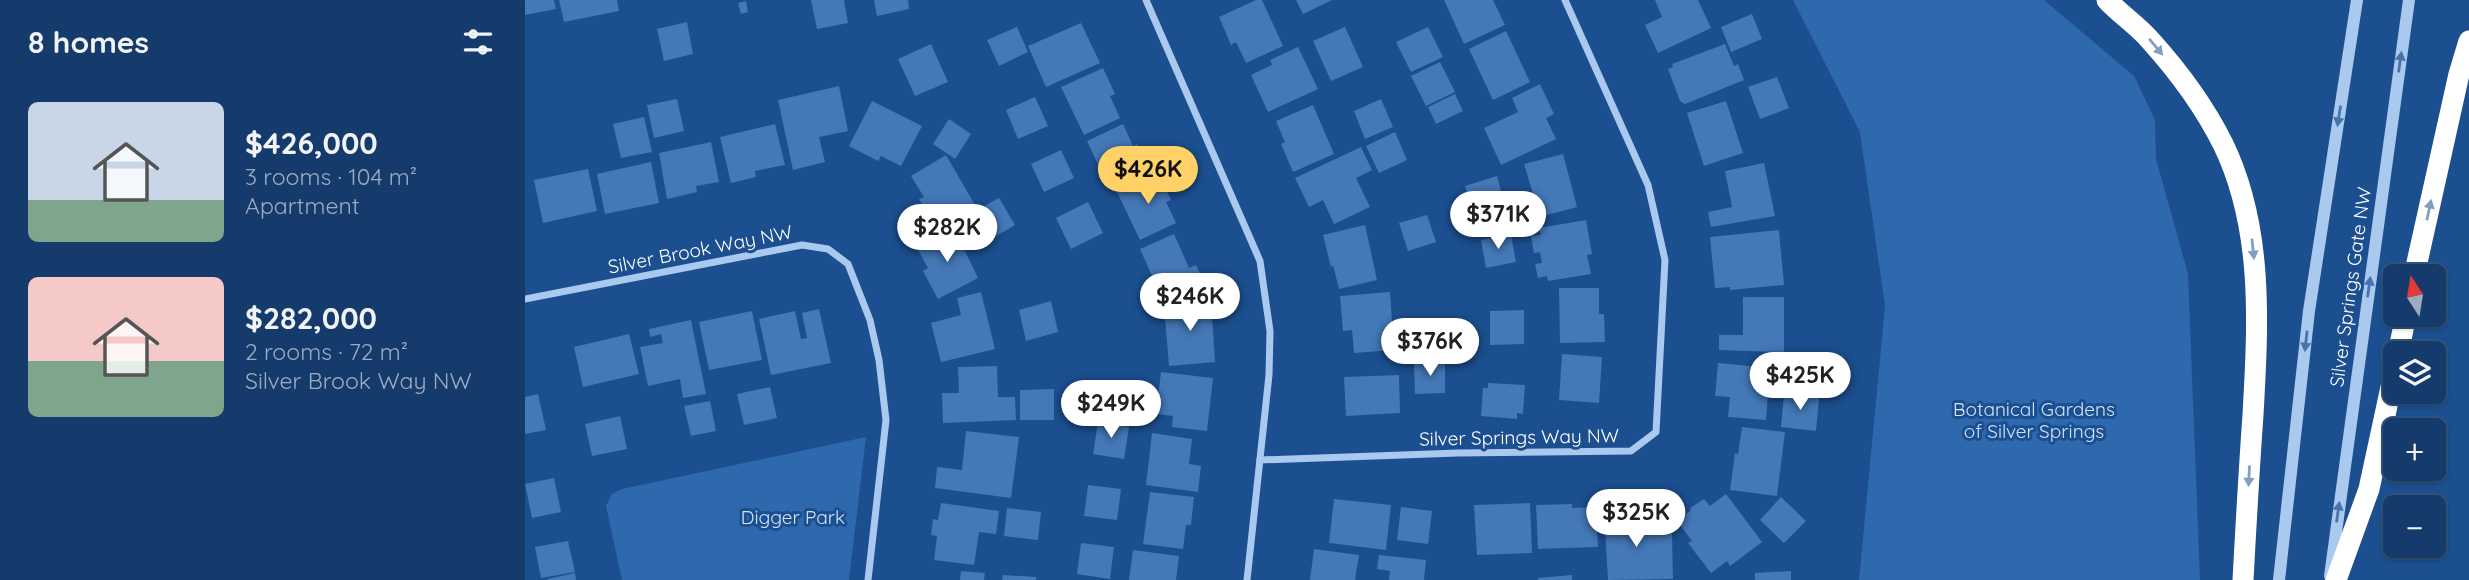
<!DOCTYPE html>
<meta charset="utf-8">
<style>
:root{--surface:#143b6b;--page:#1d4271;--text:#f1f3f6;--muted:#9dadc1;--line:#33557e;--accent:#ffd166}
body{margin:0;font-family:Quicksand,sans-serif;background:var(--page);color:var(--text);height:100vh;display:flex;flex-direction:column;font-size:26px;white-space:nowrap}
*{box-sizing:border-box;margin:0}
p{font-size:23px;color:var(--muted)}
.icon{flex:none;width:38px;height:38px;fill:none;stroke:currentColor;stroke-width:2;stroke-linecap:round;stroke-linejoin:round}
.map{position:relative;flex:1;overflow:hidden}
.drawer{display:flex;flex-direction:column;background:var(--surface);width:525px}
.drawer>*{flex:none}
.needle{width:46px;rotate:348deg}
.tools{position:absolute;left:1858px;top:264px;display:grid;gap:14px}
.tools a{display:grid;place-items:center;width:63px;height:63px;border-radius:10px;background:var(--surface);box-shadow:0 2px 5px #0004,0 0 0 2px var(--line);font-size:35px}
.price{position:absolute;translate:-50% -60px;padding:0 16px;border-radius:24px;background:#fff;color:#222;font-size:23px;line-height:46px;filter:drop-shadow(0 2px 4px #0008)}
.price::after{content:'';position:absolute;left:50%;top:42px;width:21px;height:16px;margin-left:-10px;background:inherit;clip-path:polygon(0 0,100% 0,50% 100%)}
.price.active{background:var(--accent);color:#111}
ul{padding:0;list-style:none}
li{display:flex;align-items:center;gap:21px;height:175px;padding:0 28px}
li span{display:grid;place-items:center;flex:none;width:196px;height:140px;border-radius:10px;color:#555}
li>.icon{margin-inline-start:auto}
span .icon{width:84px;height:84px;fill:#fffc;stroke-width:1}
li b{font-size:30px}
h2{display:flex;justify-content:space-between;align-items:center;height:84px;padding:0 28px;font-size:30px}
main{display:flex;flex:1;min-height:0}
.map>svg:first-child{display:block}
.green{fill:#2e69ad}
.building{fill:#4478b7}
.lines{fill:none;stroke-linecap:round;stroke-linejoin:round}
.minor{stroke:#a9c9ee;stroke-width:7}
.tertiary{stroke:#a9c9ee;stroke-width:12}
.motorway{stroke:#fff;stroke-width:21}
.oneway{fill:#829ec1}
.oneway2{fill:#4674ac}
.labels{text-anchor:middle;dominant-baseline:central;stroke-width:6;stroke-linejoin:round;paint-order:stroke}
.street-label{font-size:19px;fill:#fff;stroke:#1b4f8f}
.park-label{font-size:19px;fill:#cfe3fa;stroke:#1b4f8f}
</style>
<main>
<section class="drawer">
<h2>8 homes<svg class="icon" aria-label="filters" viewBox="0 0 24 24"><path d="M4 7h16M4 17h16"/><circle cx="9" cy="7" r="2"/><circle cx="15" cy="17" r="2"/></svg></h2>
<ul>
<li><span style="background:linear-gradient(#c9d6e8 70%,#7fa58c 0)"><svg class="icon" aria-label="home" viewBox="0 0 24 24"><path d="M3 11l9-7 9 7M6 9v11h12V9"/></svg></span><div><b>$426,000</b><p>3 rooms · 104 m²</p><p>Apartment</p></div></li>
<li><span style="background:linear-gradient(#f6c9c9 60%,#7fa58c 0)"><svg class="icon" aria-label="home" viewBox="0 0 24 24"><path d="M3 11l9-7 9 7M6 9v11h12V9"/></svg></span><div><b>$282,000</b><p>2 rooms · 72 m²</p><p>Silver Brook Way NW</p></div></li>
</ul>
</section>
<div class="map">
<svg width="1944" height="580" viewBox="0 0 1944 580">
<rect width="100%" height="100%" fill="#1b4f8f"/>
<g class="green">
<path d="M1268 0H1519L1609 76 1630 120 1631 159 1663 274 1675 580H1334L1360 306 1335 132Z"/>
<path d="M341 437 324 580H97L81 506 87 494 97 489Z"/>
</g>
<g class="building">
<path d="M0 0H29L31 9 0 15Z"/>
<path d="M34 0H92L94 11 39 22Z"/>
<path d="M286 0H319L323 23 292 29Z"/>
<path d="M349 0H383L384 9 352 16Z"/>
<path d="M731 0H737L758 46 721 63 711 42 706 45 694 17Z"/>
<path d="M771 0H807L778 14Z"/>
<path d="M919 0H968L980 25 939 44Z"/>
<path d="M1130 0H1173L1186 28 1133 53 1120 25 1137 17Z"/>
<path d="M221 1 223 12 216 14 213 3Z"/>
<path d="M1227 14 1237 39 1206 52 1196 27Z"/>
<path d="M162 22 168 54 139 61 132 29Z"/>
<path d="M556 23 575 63 521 87 503 46Z"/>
<path d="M492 27 503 52 474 66 462 40Z"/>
<path d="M820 27 838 67 806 81 788 41Z"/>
<path d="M903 27 918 57 886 72 871 42Z"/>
<path d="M981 31 1005 82 968 100 944 49Z"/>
<path d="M406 44 423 82 390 96 373 59Z"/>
<path d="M1200 44 1209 66 1213 64 1219 80 1160 104 1155 101 1143 69 1148 67 1147 64Z"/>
<path d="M773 47 793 89 743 112 726 75 747 65 745 60Z"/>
<path d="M915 62 930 92 901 106 886 76Z"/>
<path d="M578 68 590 94 585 96 595 118 559 135 536 87Z"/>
<path d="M1252 77 1264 108 1235 119 1223 87Z"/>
<path d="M1015 84 1029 114 1021 118 1031 139 976 165 959 128 993 112 987 98Z"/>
<path d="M314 86 323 131 294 137 300 162 268 170 253 100Z"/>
<path d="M930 94 938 111 911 124 903 107Z"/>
<path d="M510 97 523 126 493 139 481 110Z"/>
<path d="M152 99 159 131 129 138 122 105Z"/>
<path d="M856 99 868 127 840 139 829 111Z"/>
<path d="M347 101 397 126 376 166 356 156 353 161 324 146Z"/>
<path d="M1201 101 1218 153 1179 166 1162 113Z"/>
<path d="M788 105 809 154 768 172 756 144 760 142 751 121Z"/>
<path d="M119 117 127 152 96 158 88 124Z"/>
<path d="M424 119 446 134 430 159 408 144Z"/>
<path d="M250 124 260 165 230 171 231 177 206 183 195 137Z"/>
<path d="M598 124 608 146 612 144 624 170 584 188 562 141Z"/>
<path d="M870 132 882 160 854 173 841 146Z"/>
<path d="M186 142 194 182 171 186 172 192 142 199 134 153Z"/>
<path d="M836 147 847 170 831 178 845 207 809 224 798 200 784 207 770 178Z"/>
<path d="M536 150 549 178 519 192 506 164Z"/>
<path d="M1038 154 1052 207 1003 220 997 200 1009 197 999 164Z"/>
<path d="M421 155 450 205 416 225 407 210 402 212 394 199 399 197 386 176Z"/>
<path d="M126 162 134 203 80 214 72 174Z"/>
<path d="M1239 163 1250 216 1186 227 1183 212 1207 207 1200 171Z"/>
<path d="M63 169 72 211 18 223 9 180Z"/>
<path d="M633 173 646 200 641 202 651 223 615 240 592 192Z"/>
<path d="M972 176 981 209 949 218 940 186Z"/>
<path d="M474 198 490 225 461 242 445 214Z"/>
<path d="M563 202 578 233 546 249 531 218Z"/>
<path d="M902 215 911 242 883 251 874 223Z"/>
<path d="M1061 220 1067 254 1062 255 1066 274 1023 281 1022 276 1013 278 1010 264 1017 263 1015 252 1009 253 1006 236 1016 235 1014 228Z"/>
<path d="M840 225 852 280 814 289 808 265 806 267 798 235Z"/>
<path d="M429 229 453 278 413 299 398 271 403 268 392 248Z"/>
<path d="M1254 230 1259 285 1205 290V287L1190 288 1185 237Z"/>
<path d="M649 234 664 268 671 265 680 284 650 297 644 282 632 287 615 249Z"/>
<path d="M986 235 991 262 961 268 956 240Z"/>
<path d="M1034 288H1074V314H1079L1080 342 1035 343Z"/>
<path d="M456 292 470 349 416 362 406 323 436 315 432 298Z"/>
<path d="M865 292 869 350 829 353 827 330 818 331 815 296Z"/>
<path d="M1218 297H1259V352L1194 350V335H1218Z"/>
<path d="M526 301 533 332 501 341 494 310Z"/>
<path d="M686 301 690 362 644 366 639 305Z"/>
<path d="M294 309 306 363 246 375 234 319 270 311 276 339 282 338 277 313Z"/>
<path d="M999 310V344L965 345V311Z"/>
<path d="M227 311 237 360 184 370 174 322Z"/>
<path d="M166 320 181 394 158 398 155 379 123 386 115 347 138 343 136 334 125 337 124 329Z"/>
<path d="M919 325 921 354 894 357 891 328Z"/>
<path d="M104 334 114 374 58 387 49 347Z"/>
<path d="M1037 354 1077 357 1074 403 1034 400Z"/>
<path d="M920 363V393L890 394 889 364Z"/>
<path d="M1193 363 1245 368 1241 420 1203 417 1205 397 1190 396Z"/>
<path d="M472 366 473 397H490L491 420 418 423 417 393H434L433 367Z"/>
<path d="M636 372 688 378 682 431 647 427 648 416 631 414Z"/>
<path d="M874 375 875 413 821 416 819 377Z"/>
<path d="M963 383 1000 385 998 414 992 413V419L956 416 958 388H963Z"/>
<path d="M245 387 252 418 219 425 212 394Z"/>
<path d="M529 389V420H495V390Z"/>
<path d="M13 394 21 430 0 434V397Z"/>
<path d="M1259 394 1294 398 1291 431 1256 427Z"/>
<path d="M185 401 191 431 166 436 159 406Z"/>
<path d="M95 416 102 449 67 456 60 424Z"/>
<path d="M573 422 604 427 599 459 568 454Z"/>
<path d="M1217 427 1260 432 1252 496 1205 490 1210 453 1213 454Z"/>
<path d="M441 431 494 437 486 498 410 488 412 467 437 470Z"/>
<path d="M627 433 667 439 664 464 676 466 673 492 621 485Z"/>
<path d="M29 478 36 512 7 518 0 484Z"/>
<path d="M563 485 596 489 592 520 559 516Z"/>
<path d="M625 492 669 497 666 525H661L658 549 618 544Z"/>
<path d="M1201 494 1237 542 1205 566 1202 561 1186 573 1163 543 1167 541 1152 521 1166 510 1165 508 1179 499 1185 506Z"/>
<path d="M1256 497 1281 521 1259 543 1235 520Z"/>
<path d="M809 499 866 505 861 550 804 543Z"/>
<path d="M416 503 474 511 471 534 454 532 449 565 409 560 412 536 406 535 408 519 413 520Z"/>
<path d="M1005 503 1007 553 952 555 949 505Z"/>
<path d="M1047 504V508L1071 507 1073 547 1013 549 1011 505Z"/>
<path d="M876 507 907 511 903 544 872 540Z"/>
<path d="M482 508 516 512 513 540 479 536Z"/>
<path d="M1111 509 1112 531 1131 530V535L1147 534 1148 579 1083 580 1079 510Z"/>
<path d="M43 541 50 572 16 578 10 547Z"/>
<path d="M556 543 589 547 585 579 552 574Z"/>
<path d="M789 549 834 555 830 580H785Z"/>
<path d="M608 550 654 556 651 580H604Z"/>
<path d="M854 555 901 560 899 580H864L865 571 852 569Z"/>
<path d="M436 571 460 573 459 580H435Z"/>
<path d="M1266 571V580H1230V573Z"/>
<path d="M50 573 51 580H22V579Z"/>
<path d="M478 575 511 577V580H477Z"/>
<path d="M1047 575V580H1013V578Z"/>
</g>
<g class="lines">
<g class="minor">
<path d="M621 0 735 261 745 331 744 375 722 580"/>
<path d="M0 299 277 245 303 249 323 264 345 320 354 360 361 420 343 580"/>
<path d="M735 460 933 453 1106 451 1131 432 1140 260 1123 185 1040 0"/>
</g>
<g class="tertiary">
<path d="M1805 576 1884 0"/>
<path d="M1754 580 1784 311 1832 0"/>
</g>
<g class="motorway">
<path d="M1582 0C1595 14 1612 25 1625 40 1653 71 1679 106 1698 144 1739 228 1733 325 1728 415 1724 470 1721 525 1718 580"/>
<path d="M1889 276 1934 74 1944 41"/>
<path d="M1873 354 1881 315"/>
<path d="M1811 580 1844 489 1871 364"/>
</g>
</g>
<defs><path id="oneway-solid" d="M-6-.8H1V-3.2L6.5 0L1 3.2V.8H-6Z" transform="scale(1.75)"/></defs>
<g class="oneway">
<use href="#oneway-solid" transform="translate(1631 47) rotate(50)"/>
<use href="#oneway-solid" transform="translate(1904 210) rotate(-78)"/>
<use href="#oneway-solid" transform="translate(1728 249) rotate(84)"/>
<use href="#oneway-solid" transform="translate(1724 476) rotate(93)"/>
</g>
<g class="oneway2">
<use href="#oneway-solid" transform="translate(1875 62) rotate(-82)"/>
<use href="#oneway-solid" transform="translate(1814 116) rotate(99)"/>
<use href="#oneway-solid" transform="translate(1844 287) rotate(-82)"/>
<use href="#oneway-solid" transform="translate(1781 341) rotate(96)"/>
<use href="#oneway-solid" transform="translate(1813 512) rotate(-82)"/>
</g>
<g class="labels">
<g class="street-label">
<text transform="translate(175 249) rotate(-11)">Silver Brook Way NW</text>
<text transform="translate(1825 287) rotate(-82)">Silver Springs Gate NW</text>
<text transform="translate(994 437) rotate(-1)">Silver Springs Way NW</text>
</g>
<g class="park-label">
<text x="1509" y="409">Botanical Gardens<tspan x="1509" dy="22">of Silver Springs</tspan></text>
<text x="268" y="517">Digger Park</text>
</g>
</g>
</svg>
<div class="tools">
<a><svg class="needle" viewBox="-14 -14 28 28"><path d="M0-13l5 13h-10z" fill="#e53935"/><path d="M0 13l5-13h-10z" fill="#9dadc1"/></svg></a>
<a><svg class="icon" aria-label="layers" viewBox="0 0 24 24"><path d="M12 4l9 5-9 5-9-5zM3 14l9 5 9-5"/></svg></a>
<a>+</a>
<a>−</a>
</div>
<b class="price active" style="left:623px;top:206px">$426K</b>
<b class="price" style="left:973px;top:251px">$371K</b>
<b class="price" style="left:422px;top:264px">$282K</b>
<b class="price" style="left:665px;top:333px">$246K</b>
<b class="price" style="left:905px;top:378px">$376K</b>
<b class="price" style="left:1275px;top:412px">$425K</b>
<b class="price" style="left:586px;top:440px">$249K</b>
<b class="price" style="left:1111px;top:549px">$325K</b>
</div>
</main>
